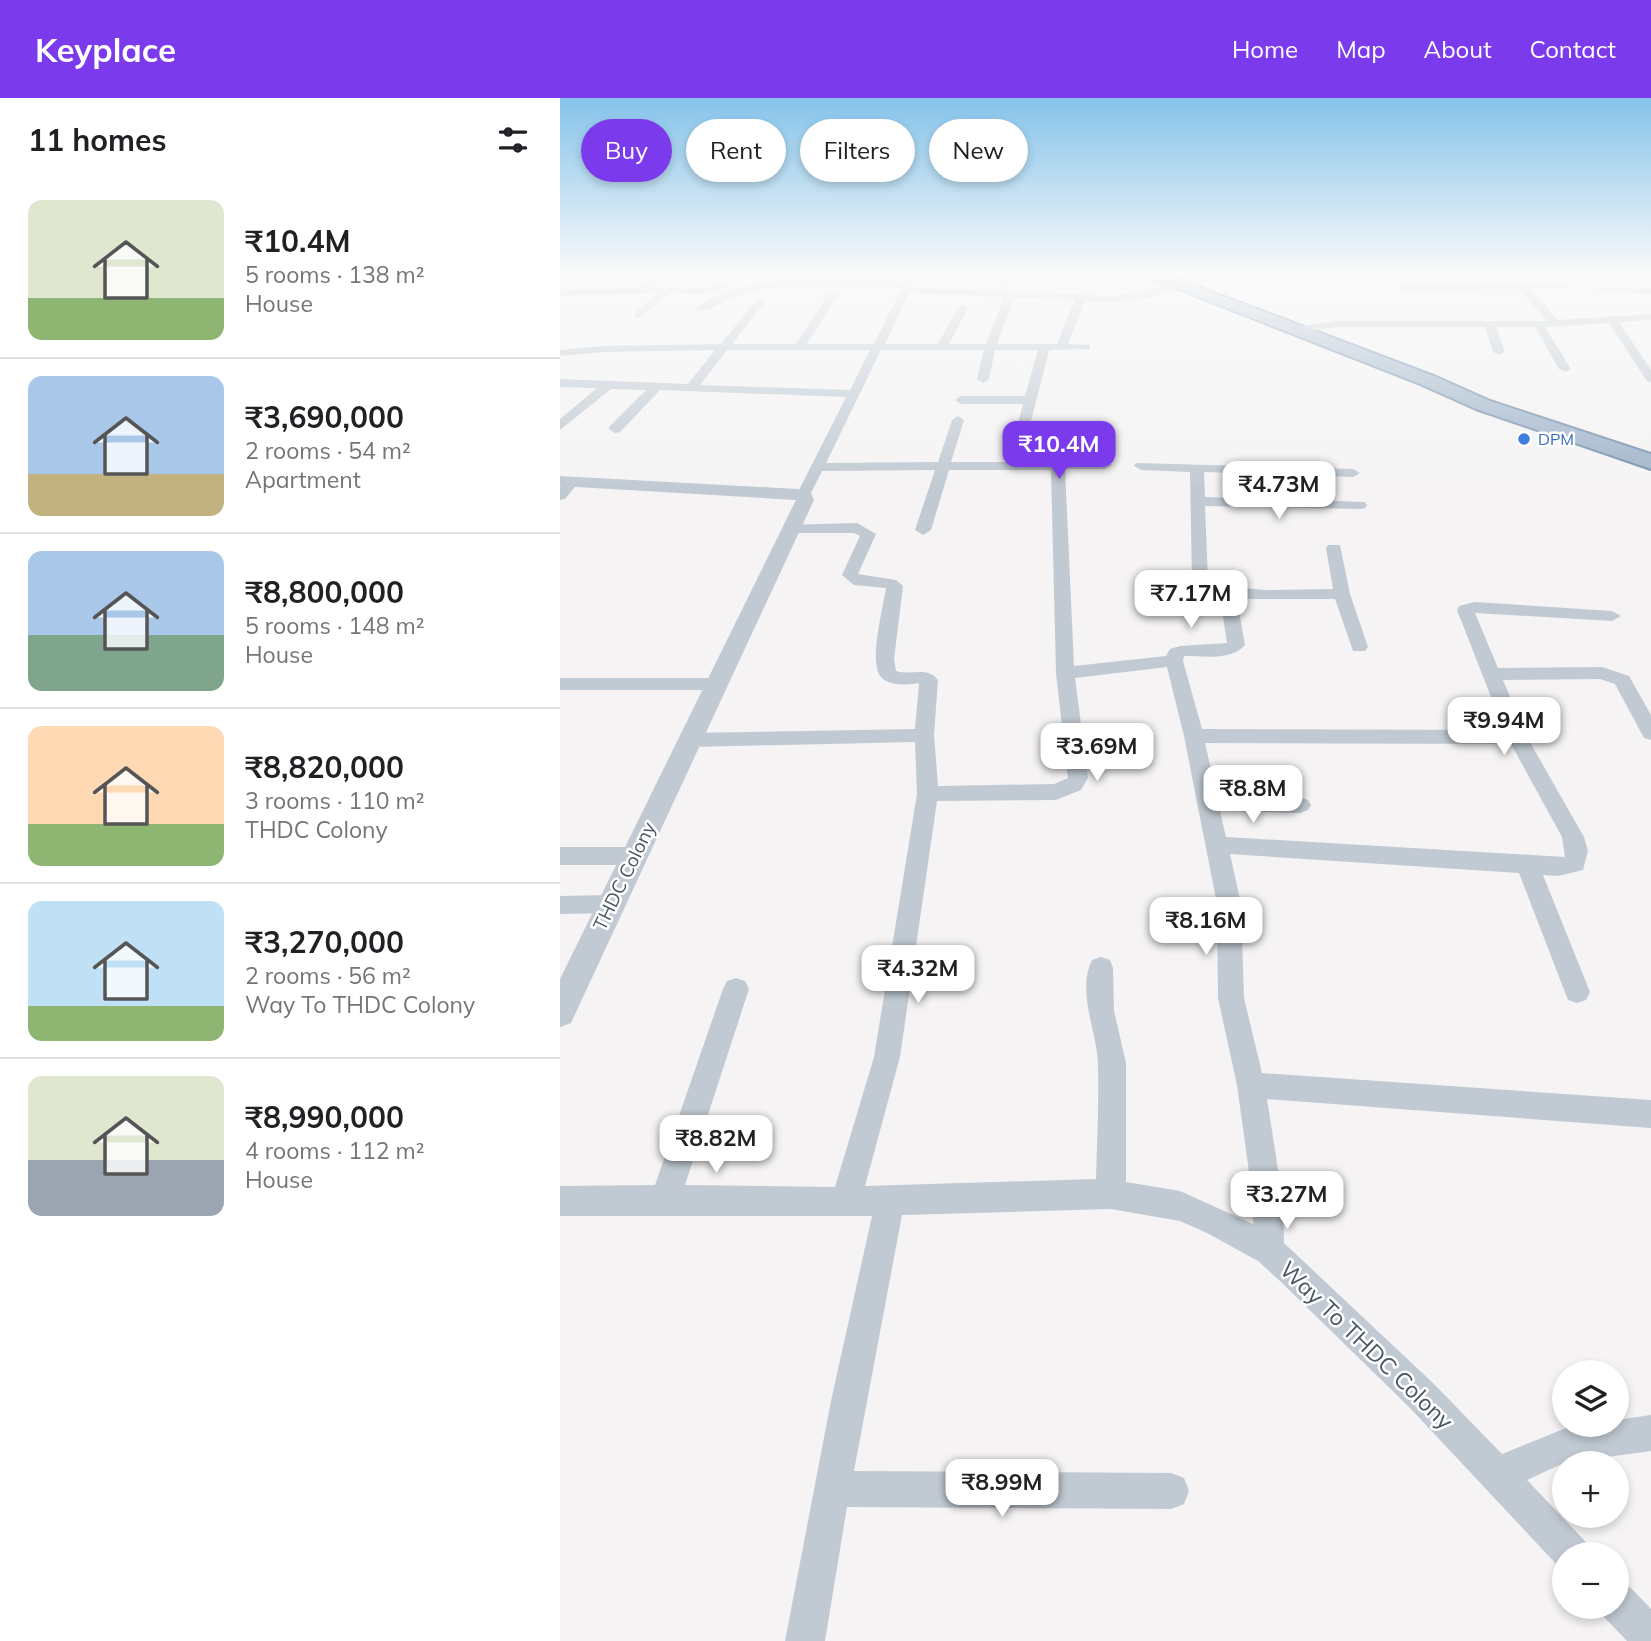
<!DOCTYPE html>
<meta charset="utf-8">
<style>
:root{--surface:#fff;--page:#f6f6f6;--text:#202124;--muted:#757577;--line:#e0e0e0;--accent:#7c3aed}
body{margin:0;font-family:Mulish,sans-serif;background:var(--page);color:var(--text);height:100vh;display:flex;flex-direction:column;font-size:26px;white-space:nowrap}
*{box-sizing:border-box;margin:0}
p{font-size:23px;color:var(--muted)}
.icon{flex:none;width:38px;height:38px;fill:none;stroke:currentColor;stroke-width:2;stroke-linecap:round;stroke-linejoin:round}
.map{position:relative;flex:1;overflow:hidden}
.panel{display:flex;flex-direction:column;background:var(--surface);width:560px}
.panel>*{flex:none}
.banner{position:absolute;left:21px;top:21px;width:665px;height:63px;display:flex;gap:14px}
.tools{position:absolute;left:992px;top:1262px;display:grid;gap:14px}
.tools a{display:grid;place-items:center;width:77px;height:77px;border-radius:50%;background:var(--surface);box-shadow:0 4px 10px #0003;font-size:35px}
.price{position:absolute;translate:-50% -60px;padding:0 16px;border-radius:14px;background:#fff;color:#222;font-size:23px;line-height:46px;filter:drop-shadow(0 2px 4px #0008)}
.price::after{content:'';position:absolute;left:50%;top:42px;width:21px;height:16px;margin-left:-10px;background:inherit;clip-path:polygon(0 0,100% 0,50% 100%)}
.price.on{background:var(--accent);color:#fff}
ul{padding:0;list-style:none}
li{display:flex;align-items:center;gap:21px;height:175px;padding:0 28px}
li+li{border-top:2px solid var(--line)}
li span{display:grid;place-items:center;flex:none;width:196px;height:140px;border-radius:14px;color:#555}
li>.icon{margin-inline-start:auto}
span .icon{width:84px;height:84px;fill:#fffc;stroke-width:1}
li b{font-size:30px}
h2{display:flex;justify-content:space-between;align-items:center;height:84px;padding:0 28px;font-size:30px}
.chip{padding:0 24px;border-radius:32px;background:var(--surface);box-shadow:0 4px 10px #0003;font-size:24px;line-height:63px}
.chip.on{background:var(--accent);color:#fff}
header{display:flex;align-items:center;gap:42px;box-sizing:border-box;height:98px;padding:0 35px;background:var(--accent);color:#fff}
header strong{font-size:33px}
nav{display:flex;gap:38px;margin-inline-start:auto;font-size:24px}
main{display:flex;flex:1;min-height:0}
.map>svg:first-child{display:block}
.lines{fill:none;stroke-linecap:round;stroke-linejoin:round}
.trunk-casing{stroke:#7690ad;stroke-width:4}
.minor{fill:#c1cad2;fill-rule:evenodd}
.tertiary{fill:#c1cad2;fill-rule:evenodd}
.trunk{fill:#9fb4c9;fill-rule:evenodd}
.shop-dot{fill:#3f7fe0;stroke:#fff;stroke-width:2.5}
.labels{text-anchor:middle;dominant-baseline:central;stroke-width:5;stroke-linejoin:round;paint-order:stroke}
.far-shop-label{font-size:16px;fill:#366cbe;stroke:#fff;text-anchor:start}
.street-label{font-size:19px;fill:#4a5661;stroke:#fff}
.near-street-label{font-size:23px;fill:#4a5661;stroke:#fff}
</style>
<header>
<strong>Keyplace</strong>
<nav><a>Home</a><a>Map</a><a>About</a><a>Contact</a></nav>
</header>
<main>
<section class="panel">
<h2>11 homes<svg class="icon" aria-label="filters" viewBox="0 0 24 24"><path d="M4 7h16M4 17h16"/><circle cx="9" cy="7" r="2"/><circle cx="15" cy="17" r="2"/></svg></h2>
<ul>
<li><span style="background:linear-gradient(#dfe7d0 70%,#8fb573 0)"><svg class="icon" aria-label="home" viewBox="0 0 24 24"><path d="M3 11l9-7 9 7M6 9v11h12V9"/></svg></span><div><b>₹10.4M</b><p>5 rooms · 138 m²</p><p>House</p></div></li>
<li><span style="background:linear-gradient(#a9c7e8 70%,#c2b280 0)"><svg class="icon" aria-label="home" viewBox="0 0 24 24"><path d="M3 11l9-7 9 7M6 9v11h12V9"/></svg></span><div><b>₹3,690,000</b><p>2 rooms · 54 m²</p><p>Apartment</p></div></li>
<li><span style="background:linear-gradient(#a9c7e8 60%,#7fa58c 0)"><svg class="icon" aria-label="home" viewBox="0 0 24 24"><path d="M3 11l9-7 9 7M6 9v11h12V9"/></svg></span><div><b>₹8,800,000</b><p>5 rooms · 148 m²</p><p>House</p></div></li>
<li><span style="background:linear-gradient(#ffd9b3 70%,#8fb573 0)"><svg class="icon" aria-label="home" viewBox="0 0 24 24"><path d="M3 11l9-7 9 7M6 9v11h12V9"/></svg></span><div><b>₹8,820,000</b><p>3 rooms · 110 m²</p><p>THDC Colony</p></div></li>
<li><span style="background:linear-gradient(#bfe0f5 75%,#8fb573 0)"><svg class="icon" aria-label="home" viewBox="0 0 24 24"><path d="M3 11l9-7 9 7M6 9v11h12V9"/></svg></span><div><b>₹3,270,000</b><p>2 rooms · 56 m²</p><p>Way To THDC Colony</p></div></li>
<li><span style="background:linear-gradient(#dfe7d0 60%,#9aa5b1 0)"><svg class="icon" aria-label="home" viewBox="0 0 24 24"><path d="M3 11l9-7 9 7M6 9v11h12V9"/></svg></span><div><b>₹8,990,000</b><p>4 rooms · 112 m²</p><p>House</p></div></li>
</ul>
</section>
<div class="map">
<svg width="1091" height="1543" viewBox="0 0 1091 1543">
<rect width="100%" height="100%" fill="#f5f3f3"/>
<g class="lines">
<defs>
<path id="trunk" d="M575 174H599L874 278 930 303 1091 356V371L916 311 860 286Z"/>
</defs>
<use href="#trunk" class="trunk-casing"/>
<g class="minor">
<path d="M4 174H15L0 185V178Z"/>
<path d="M93 174H103L89 189 141 190 170 184 175 187 141 196 110 195 79 220 75 219V215L98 195 0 198V192L78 189Z"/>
<path d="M350 174H360L352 189 553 198 588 193 617 184 622 187C596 204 556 204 525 203L508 246 530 247V251L489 252 461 363H545L552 367 545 371H505L514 568 606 558 610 551 620 548 667 545 660 499 643 495 632 486 630 374 581 372 574 368 576 365 793 371 800 375 793 379 644 374 645 399 805 404 807 407 805 410 800 411 645 408 648 484 654 488 706 492 773 491 766 450 768 447H780L790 496 808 549 805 553H793L775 501H677L685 547C672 563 643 558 624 558L623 563 642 631 944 632 897 512 899 508 915 504 1052 513 1061 518 1052 523 915 515 938 570 1042 569 1069 578 1091 617V642L1084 640 1055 586 1040 581 943 582 967 639 1024 739 1028 753 1023 772 998 778 983 777 1030 894 1026 902 1017 905 1008 902 959 775 670 756 681 806 684 900 702 975 1091 1002V1030L707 1001 723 1103 724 1145 874 1286 942 1356 1011 1328 1057 1326V1322L1091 1317V1353L1004 1365 967 1382 1025 1443 1031 1456H1004V1472L999 1469 850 1310 720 1183 698 1163 647 1135 620 1123 551 1111 342 1117 294 1373 611 1375 624 1380 629 1393 624 1406 611 1411 287 1409 265 1543H225L271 1303 312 1118H0V1088L95 1087 163 891 167 883 176 880 185 883 189 891 125 1087 275 1089 314 959 357 696 355 644 130 649 123 647 120 642 123 637 130 635 355 631 359 585C349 587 325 589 319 576 310 559 323 510 326 490L294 487 282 477 300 438 294 435H231L226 433 223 430 226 427 297 425 316 436 298 476 336 482 343 488 334 561 336 573C352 578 367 568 378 582L374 637 378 688 494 686 508 680 496 575 491 372H389L371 432 363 437 355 432 375 372 262 373 248 401 243 402 236 398 286 299 100 292 60 334 55 335 49 331 50 328 86 292 51 291 0 332V321L37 290 0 289V281L128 286 155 252 43 254 0 258V252L43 248 161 246 196 202 200 201 205 204 172 246H236L268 196 272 195 277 198 247 246H314L342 190C289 187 225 180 174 199 163 203 145 218 135 211 183 172 286 181 345 184ZM349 195 444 199 426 246H389L408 210 403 207 398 210 378 246H325ZM454 200 515 202 497 246H437ZM167 252H310L290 292 140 287ZM321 252H424L417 281 423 285 429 281 435 252H478L465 298H401L395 302 401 306H463L448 364H391L404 322 398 318 392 322 378 364 266 365ZM607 569 624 638 657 806 658 900 677 987 693 1103V1126L620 1093 566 1084V965L554 913 553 870 550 862 541 859 532 862C516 895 538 935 538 968 539 1006 537 1044 536 1081L305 1088 340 959 377 703 496 702 521 692 528 680 515 580ZM645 645 951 646 1002 739 1005 759 666 739 660 713 740 715 748 712 751 707 748 702 740 699 657 697Z"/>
<path d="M449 174H458L444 192H438L436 190Z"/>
<path d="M1007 185 1009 187 1004 190 970 191 998 222 1091 216V222L1059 224 1091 272V284L1087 283 1049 225 985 229 1011 271 1005 274 999 271 975 229H936L945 254 939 257 933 254 925 229H777L735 235 730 232 735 229 777 223H987L959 191 840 193 835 190 840 187Z"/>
<path d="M1041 189 1091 190V196L1038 194 1036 192Z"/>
<path d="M12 380 19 384 5 401 0 402V389Z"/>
<path d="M0 580H156L165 586 156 592H0Z"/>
<path d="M0 749H74L82 752 85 758 82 764 74 767H0Z"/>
<path d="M50 797 58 799 62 806 58 813 50 815 0 816V798Z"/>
<path d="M1057 1484 1071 1490 1091 1511V1543H1067L1043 1518 1039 1508H1057Z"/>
</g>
<path class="tertiary" d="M0 378 237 391 251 395 254 402 11 925 0 929V881L236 402 0 388Z"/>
<use href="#trunk" class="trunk"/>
</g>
<linearGradient id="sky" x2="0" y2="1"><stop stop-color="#85c3ea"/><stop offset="0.45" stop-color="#fafafa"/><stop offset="1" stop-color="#fafafa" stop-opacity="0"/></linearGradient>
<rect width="1091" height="390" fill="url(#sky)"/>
<circle class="shop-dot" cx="964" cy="341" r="7"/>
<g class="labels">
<g class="far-shop-label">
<text x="978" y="341">DPM</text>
</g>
<g class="street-label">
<text transform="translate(64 778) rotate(-64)">THDC Colony</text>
</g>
<g class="near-street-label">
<text transform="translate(807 1247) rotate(44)">Way To THDC Colony</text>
</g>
</g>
</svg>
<div class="tools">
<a><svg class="icon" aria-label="layers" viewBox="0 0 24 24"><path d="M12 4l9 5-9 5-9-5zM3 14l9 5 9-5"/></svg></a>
<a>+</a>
<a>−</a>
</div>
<b class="price on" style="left:499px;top:383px">₹10.4M</b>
<b class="price" style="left:719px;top:423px">₹4.73M</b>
<b class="price" style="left:631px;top:532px">₹7.17M</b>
<b class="price" style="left:944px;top:659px">₹9.94M</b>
<b class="price" style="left:537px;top:685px">₹3.69M</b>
<b class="price" style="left:693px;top:727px">₹8.8M</b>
<b class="price" style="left:646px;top:859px">₹8.16M</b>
<b class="price" style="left:358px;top:907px">₹4.32M</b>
<b class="price" style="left:156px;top:1077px">₹8.82M</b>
<b class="price" style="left:727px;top:1133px">₹3.27M</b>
<b class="price" style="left:442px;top:1421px">₹8.99M</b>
<div class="banner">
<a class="chip on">Buy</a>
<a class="chip">Rent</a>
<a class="chip">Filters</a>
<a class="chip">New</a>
</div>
</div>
</main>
